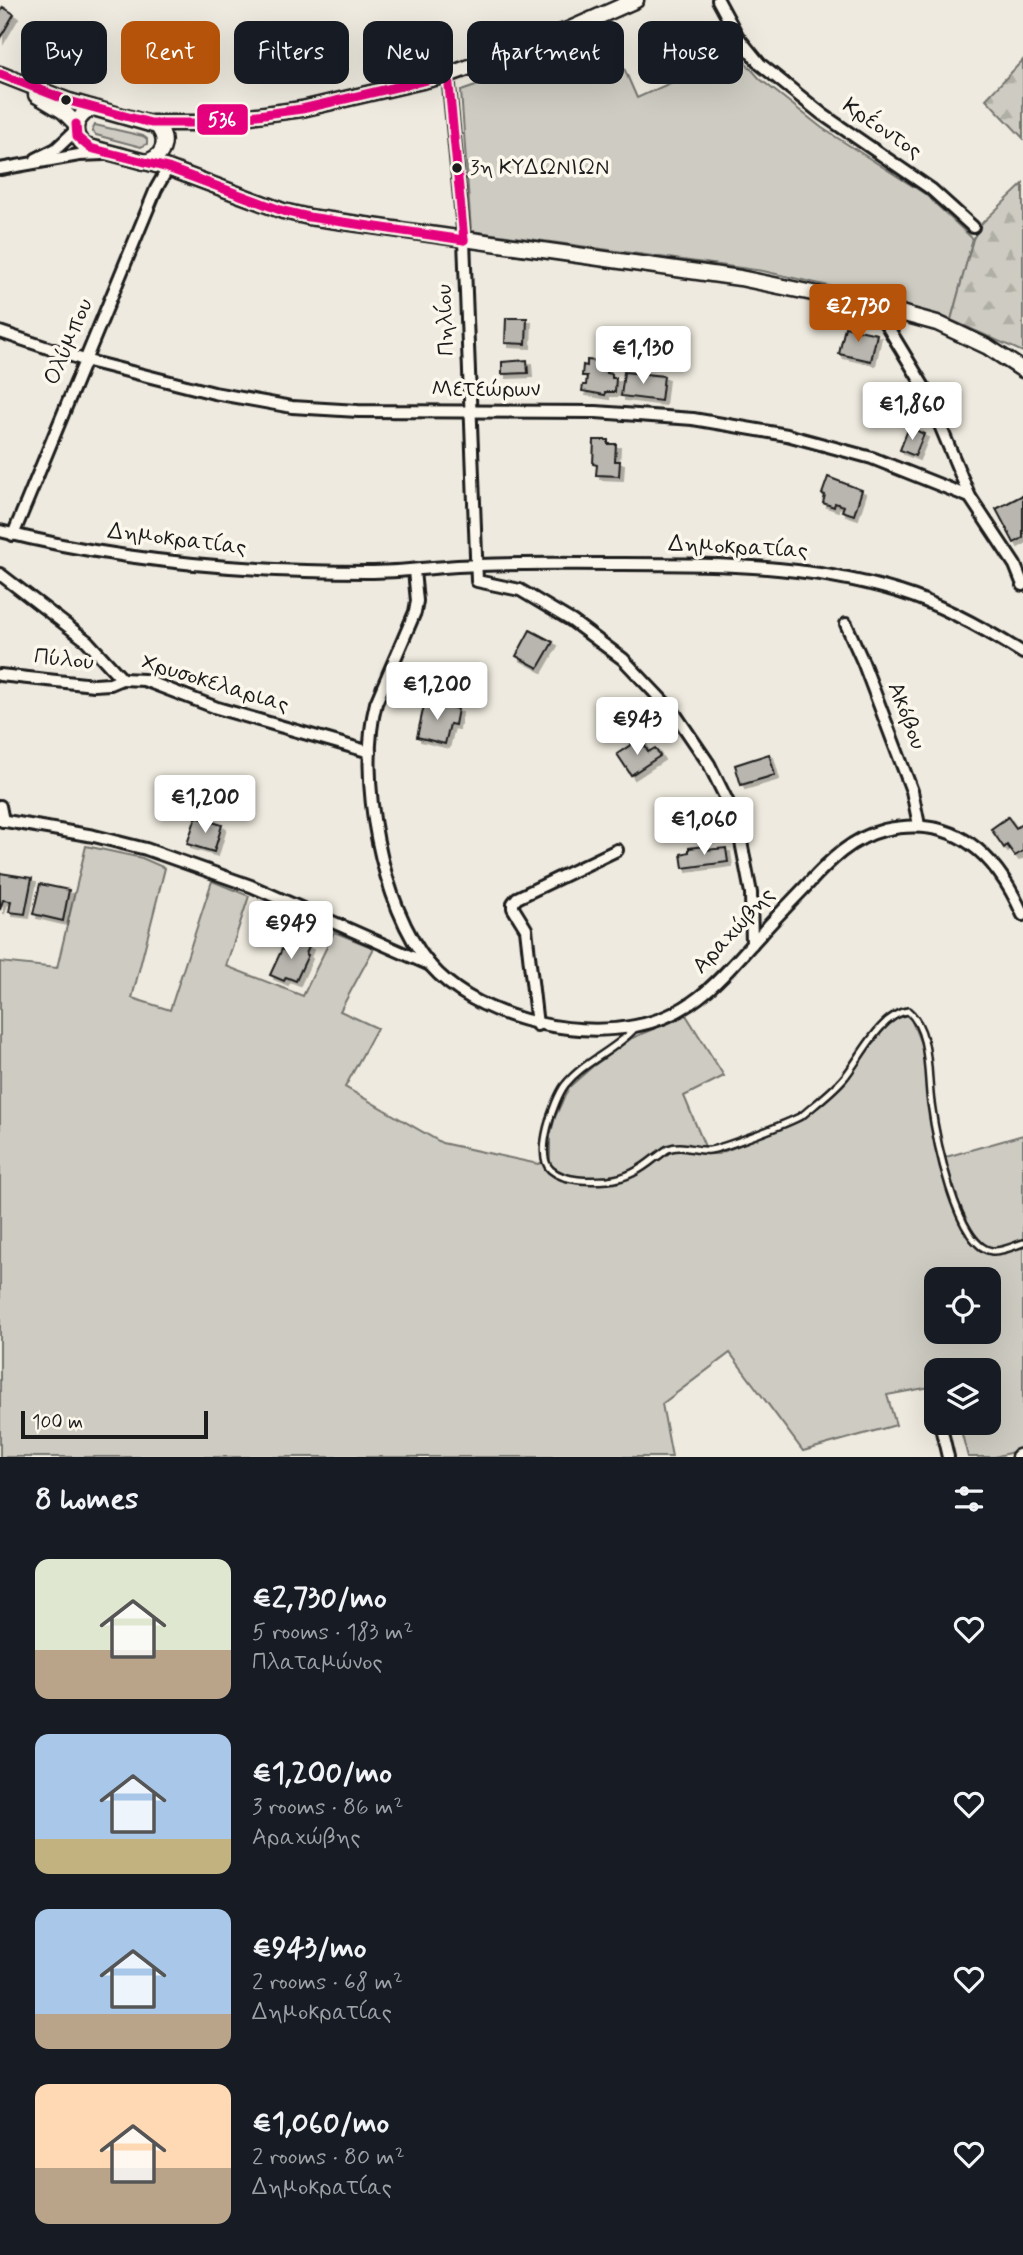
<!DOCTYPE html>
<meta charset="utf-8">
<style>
:root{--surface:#171b24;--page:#242831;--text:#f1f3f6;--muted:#9ea1a6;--accent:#b45309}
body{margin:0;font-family:Mynerve,sans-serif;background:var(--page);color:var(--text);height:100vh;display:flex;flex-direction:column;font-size:26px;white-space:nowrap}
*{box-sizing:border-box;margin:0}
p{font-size:23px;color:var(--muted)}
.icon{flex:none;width:38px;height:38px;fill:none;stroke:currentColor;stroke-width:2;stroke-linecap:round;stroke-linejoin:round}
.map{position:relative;height:1457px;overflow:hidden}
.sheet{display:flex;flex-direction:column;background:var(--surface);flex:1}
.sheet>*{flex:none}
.guide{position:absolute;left:21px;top:21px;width:982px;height:63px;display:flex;gap:14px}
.tools{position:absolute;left:924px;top:1267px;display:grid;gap:14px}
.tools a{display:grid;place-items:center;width:77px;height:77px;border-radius:14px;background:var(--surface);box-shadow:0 7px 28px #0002;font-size:35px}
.scale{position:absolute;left:21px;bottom:18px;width:187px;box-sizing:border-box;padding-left:7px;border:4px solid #1c1c1c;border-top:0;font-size:19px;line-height:24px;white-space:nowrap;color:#1c1c1c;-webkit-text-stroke:5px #fbf7ec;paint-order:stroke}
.price{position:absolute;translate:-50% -60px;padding:0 16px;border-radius:7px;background:#fff;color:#222;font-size:23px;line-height:46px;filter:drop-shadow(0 2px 4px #0008)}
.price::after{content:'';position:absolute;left:50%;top:42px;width:21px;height:16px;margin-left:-10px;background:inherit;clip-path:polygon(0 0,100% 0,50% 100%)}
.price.on{background:var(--accent);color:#fff}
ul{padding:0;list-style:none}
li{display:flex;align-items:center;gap:21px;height:175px;padding:0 35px}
li span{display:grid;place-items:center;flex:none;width:196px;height:140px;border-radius:14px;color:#555}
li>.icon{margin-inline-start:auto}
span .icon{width:84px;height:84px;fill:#fffc;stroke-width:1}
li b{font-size:30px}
h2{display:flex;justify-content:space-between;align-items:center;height:84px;padding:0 35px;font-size:30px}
.tag{padding:0 24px;border-radius:14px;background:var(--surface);box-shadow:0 7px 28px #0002;font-size:24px;line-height:63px}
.tag.on{background:var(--accent);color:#fff}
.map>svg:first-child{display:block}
.green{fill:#ceccc2;stroke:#75746f;stroke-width:2;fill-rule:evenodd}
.forest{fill:url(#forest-firs);stroke:#75746f;stroke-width:2}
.building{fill:#b9b6af;stroke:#1c1c1c;stroke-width:2;filter:url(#shadow)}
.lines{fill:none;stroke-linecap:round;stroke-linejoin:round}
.lane-casing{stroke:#1c1c1c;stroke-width:10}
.street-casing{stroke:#1c1c1c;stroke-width:16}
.secondary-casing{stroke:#1c1c1c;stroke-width:19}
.lane{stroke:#fbf7ec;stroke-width:5}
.street{stroke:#fbf7ec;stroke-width:10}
.secondary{stroke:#fbf7ec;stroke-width:14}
.bus-1-casing{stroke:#fbf7ec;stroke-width:14}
.bus-1{stroke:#e5007d;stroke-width:9}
.bus-dot{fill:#1c1c1c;stroke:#fbf7ec;stroke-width:2.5}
.labels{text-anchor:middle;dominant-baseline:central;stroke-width:7;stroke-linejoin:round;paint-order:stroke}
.bus-label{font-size:21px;fill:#1c1c1c;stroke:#fbf7ec;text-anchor:start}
.street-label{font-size:23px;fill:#1c1c1c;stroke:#fbf7ec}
.line-badge{stroke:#fbf7ec;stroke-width:2.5}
.badge-label{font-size:19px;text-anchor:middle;font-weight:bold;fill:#fff}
</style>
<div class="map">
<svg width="1023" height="1457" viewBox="0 0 1023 1457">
<defs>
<pattern id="forest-firs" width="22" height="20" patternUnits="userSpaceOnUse" patternTransform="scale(1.75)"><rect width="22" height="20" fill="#ceccc2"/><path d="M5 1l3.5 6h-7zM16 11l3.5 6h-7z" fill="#b0afa6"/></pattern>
<filter id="shadow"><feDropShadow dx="4" dy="4" stdDeviation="0" flood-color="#0004"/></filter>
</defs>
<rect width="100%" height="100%" fill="#eeeadf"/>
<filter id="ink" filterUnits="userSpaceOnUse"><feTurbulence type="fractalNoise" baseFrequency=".0143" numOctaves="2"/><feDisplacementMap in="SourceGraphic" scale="14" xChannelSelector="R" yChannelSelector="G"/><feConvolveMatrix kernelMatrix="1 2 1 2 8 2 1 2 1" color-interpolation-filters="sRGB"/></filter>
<g filter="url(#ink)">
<g class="green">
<path d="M609 34 637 98 737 53 760 79 822 128 925 194 973 239 951 320 886 299 763 271 471 231 461 91 514 73Z"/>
<path d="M95 125 143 136 147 139V144L141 147 96 135 92 131Z"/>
<path d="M86 846 142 858 165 868 132 998 170 1010 212 881 249 896 226 966 303 996 334 932 374 948 340 1011 377 1028 345 1087 442 1143 538 1164 550 1160V1136L555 1117 569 1087 592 1067 632 1038 686 1015 724 1076 684 1096 708 1154H718L802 1120 845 1080 889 1023 896 1017 909 1014 923 1049 928 1104 939 1159 1023 1135V1449L995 1457H968L959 1423H989V1370H936V1386L887 1395 896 1425 803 1451 730 1353 662 1404 672 1457H0V962L57 968ZM936 1279H989V1332H936Z"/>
</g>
<g class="forest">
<path d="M1023 60V138L986 99Z"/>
<path d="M1023 184V352L951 320 973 239 982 223Z"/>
</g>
<g class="building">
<path d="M3 7 14 14 0 38V13Z"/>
<path d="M40 29 68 44 54 70 26 55Z"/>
<path d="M506 318H527L526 344 505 343Z"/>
<path d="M845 327 877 334 871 361 839 354Z"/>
<path d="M527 360 528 373 502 374V362Z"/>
<path d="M587 360 607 362 606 373 612 374V378H616L615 392H605V395L582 391 583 385H586L587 376H582L583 365 587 366Z"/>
<path d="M624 372 664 376 661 401 621 396Z"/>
<path d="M909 427 924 434 915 456 900 450Z"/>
<path d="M594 440H608V444H616L615 461H620L619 476 596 475 597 465 593 464Z"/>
<path d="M828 477 862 490 854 515 842 511 844 506 835 503 834 507 823 503 825 495 822 494Z"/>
<path d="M1023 495V538L1014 543 996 509Z"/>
<path d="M530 630 553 642 538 668 516 656Z"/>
<path d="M425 701 458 709 455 725 450 724 445 744 417 737Z"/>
<path d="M641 738 648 752 655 748 660 756 631 775 617 754Z"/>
<path d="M769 754 775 775 741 785 735 765Z"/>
<path d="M196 817 222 825 214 852 187 844Z"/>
<path d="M1008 817 1016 828 1022 824 1023 826V851L1015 856 1007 845 1004 848 991 829Z"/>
<path d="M705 846V850L726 848 728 862 683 868 681 854 689 852V848Z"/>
<path d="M0 873 32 878 25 914 9 912 11 901 3 900 0 910Z"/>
<path d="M40 884 69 890 63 921 33 914Z"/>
<path d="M288 936 309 946 306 954 308 955 296 981 286 977 284 981 270 975 282 949 289 952 293 946 285 943Z"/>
</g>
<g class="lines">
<defs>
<path id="lane" d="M635 1028C615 1051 584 1061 565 1085 554 1100 534 1155 551 1170 565 1182 590 1181 608 1180 627 1178 640 1170 655 1158 659 1156 664 1151 668 1149 683 1143 695 1152 710 1150 720 1149 798 1120 804 1114 817 1103 833 1091 844 1078 860 1059 881 1013 908 1011 931 1030 927 1076 931 1103 935 1133 956 1247 992 1251 1002 1252 1014 1246 1023 1243"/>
<g id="street">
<path d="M718 0 738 37 760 64 822 114 931 189 973 227"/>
<path d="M448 75 464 240 477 581 520 590 572 621 623 659 675 714 709 764 737 821 751 893 752 944"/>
<path d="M36 159 56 149 75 131"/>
<path d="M0 169 79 155 104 154"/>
<path d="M875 306 924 387 970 497 1015 565 1023 585"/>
<path d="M0 332 84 360 214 393 292 407 358 411 596 412 693 419 787 435 872 458 970 497"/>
<path d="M0 531C121 562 244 572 368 572 405 572 441 566 479 565 523 563 567 564 611 564 708 564 806 563 900 592 943 605 985 629 1023 653"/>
<path d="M13 535 156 189 168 168"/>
<path d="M414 571 417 601 415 612 376 703C357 776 381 907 430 965 475 1017 570 1039 635 1026 695 1015 723 975 761 934 776 917 792 901 808 884 829 861 852 838 884 830 955 814 996 854 1023 915"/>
<path d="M0 574 87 641 122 679 144 680 217 708 370 752"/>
<path d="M846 624 863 662 912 791 919 825"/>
<path d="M0 675 94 685 110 684 122 679"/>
<path d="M0 806 3 821"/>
<path d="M0 820 94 836 146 849 251 886 430 965"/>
<path d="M537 1025 526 929 513 908V903L517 898 617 850"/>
<path d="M934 1396 936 1407"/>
<path d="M940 1423 948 1457"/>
</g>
<g id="secondary">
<path d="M0 74 69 101 157 126C170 141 163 159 144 162"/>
<path d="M36 95 63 111 76 124"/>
<path d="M93 108C76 116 69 132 85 146L168 168 283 211 309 217 740 278 875 306 937 323 988 347 1023 370"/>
<path d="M151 123H197L302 109 448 75 568 30 636 0"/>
<path d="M1019 1457 1023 1456"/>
</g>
</defs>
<use href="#lane" class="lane-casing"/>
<use href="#street" class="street-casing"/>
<use href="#secondary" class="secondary-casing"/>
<use href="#lane" class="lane"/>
<use href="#street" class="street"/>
<use href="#secondary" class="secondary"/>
<defs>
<g id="bus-1">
<path d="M0 74 69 101 151 123H197L302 109 448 75"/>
<path d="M448 75 464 240"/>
<path d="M76 124 77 137 90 148 168 168 283 211 309 217 464 240"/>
</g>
</defs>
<use href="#bus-1" class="bus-1-casing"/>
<use href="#bus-1" class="bus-1"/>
</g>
</g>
<g class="bus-dot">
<circle cx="66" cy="100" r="6"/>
<circle cx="457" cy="168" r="6"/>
</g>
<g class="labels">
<g class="bus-label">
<text x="470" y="168">3η ΚΥΔΩΝΙΩΝ</text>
</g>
<g class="street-label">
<text transform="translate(882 129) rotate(34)">Κρέοντος</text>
<text transform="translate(446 320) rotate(-92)">Πηλίου</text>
<text transform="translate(69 342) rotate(-67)">Ολύμπου</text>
<text x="486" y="390">Μετεώρων</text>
<text transform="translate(177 540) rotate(7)">Δημοκρατίας</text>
<text transform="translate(738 548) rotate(3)">Δημοκρατίας</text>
<text transform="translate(64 660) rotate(6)">Πύλου</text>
<text transform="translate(215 684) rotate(17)">Χρυσοκελαριας</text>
<text transform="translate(906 716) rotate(69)">Ακόβου</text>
<text transform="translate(734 931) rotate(-47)">Αραχώβης</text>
</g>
</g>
<rect class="line-badge" x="196" y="103" width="53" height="33" rx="7" fill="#e5007d"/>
<g class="badge-label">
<text x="222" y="126">536</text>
</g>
</svg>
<div class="tools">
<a><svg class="icon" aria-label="locate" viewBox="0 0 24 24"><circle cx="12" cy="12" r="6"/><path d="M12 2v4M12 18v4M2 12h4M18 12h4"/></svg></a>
<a><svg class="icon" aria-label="layers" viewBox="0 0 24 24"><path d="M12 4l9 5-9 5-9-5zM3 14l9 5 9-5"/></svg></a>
</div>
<div class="scale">100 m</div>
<b class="price on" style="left:858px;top:344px">€2,730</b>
<b class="price" style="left:643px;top:386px">€1,130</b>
<b class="price" style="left:912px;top:442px">€1,860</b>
<b class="price" style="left:437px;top:722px">€1,200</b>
<b class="price" style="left:637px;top:757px">€943</b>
<b class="price" style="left:205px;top:835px">€1,200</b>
<b class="price" style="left:704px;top:857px">€1,060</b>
<b class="price" style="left:291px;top:961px">€949</b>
<div class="guide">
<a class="tag">Buy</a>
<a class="tag on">Rent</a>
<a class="tag">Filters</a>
<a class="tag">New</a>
<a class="tag">Apartment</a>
<a class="tag">House</a>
</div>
</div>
<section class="sheet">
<h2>8 homes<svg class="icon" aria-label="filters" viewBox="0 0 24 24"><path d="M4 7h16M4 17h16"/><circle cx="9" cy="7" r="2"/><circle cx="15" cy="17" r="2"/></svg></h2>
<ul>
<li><span style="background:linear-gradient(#dfe7d0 65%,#b9a48a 0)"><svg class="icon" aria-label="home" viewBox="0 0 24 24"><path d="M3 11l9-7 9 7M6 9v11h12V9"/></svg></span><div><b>€2,730/mo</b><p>5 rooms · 183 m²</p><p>Πλαταμώνος</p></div><svg class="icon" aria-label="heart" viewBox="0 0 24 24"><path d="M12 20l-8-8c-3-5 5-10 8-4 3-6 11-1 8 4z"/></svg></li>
<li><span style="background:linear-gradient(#a9c7e8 75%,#c2b280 0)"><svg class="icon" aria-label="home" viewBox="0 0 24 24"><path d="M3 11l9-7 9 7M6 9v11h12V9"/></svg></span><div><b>€1,200/mo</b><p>3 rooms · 86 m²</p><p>Αραχώβης</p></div><svg class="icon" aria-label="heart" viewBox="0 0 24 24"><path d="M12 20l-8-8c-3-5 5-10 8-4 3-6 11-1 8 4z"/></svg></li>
<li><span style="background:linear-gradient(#a9c7e8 75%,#b9a48a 0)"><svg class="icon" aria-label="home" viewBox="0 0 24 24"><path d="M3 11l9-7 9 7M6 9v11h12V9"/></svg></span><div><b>€943/mo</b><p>2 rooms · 68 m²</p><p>Δημοκρατίας</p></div><svg class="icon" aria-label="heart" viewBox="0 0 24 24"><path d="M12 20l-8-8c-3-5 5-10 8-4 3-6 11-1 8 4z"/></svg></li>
<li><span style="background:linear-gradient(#ffd9b3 60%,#b9a48a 0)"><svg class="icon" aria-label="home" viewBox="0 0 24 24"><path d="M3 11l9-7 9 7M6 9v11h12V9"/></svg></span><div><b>€1,060/mo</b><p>2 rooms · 80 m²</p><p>Δημοκρατίας</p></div><svg class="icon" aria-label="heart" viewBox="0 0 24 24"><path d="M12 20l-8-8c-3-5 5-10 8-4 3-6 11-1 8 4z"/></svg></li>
</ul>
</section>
